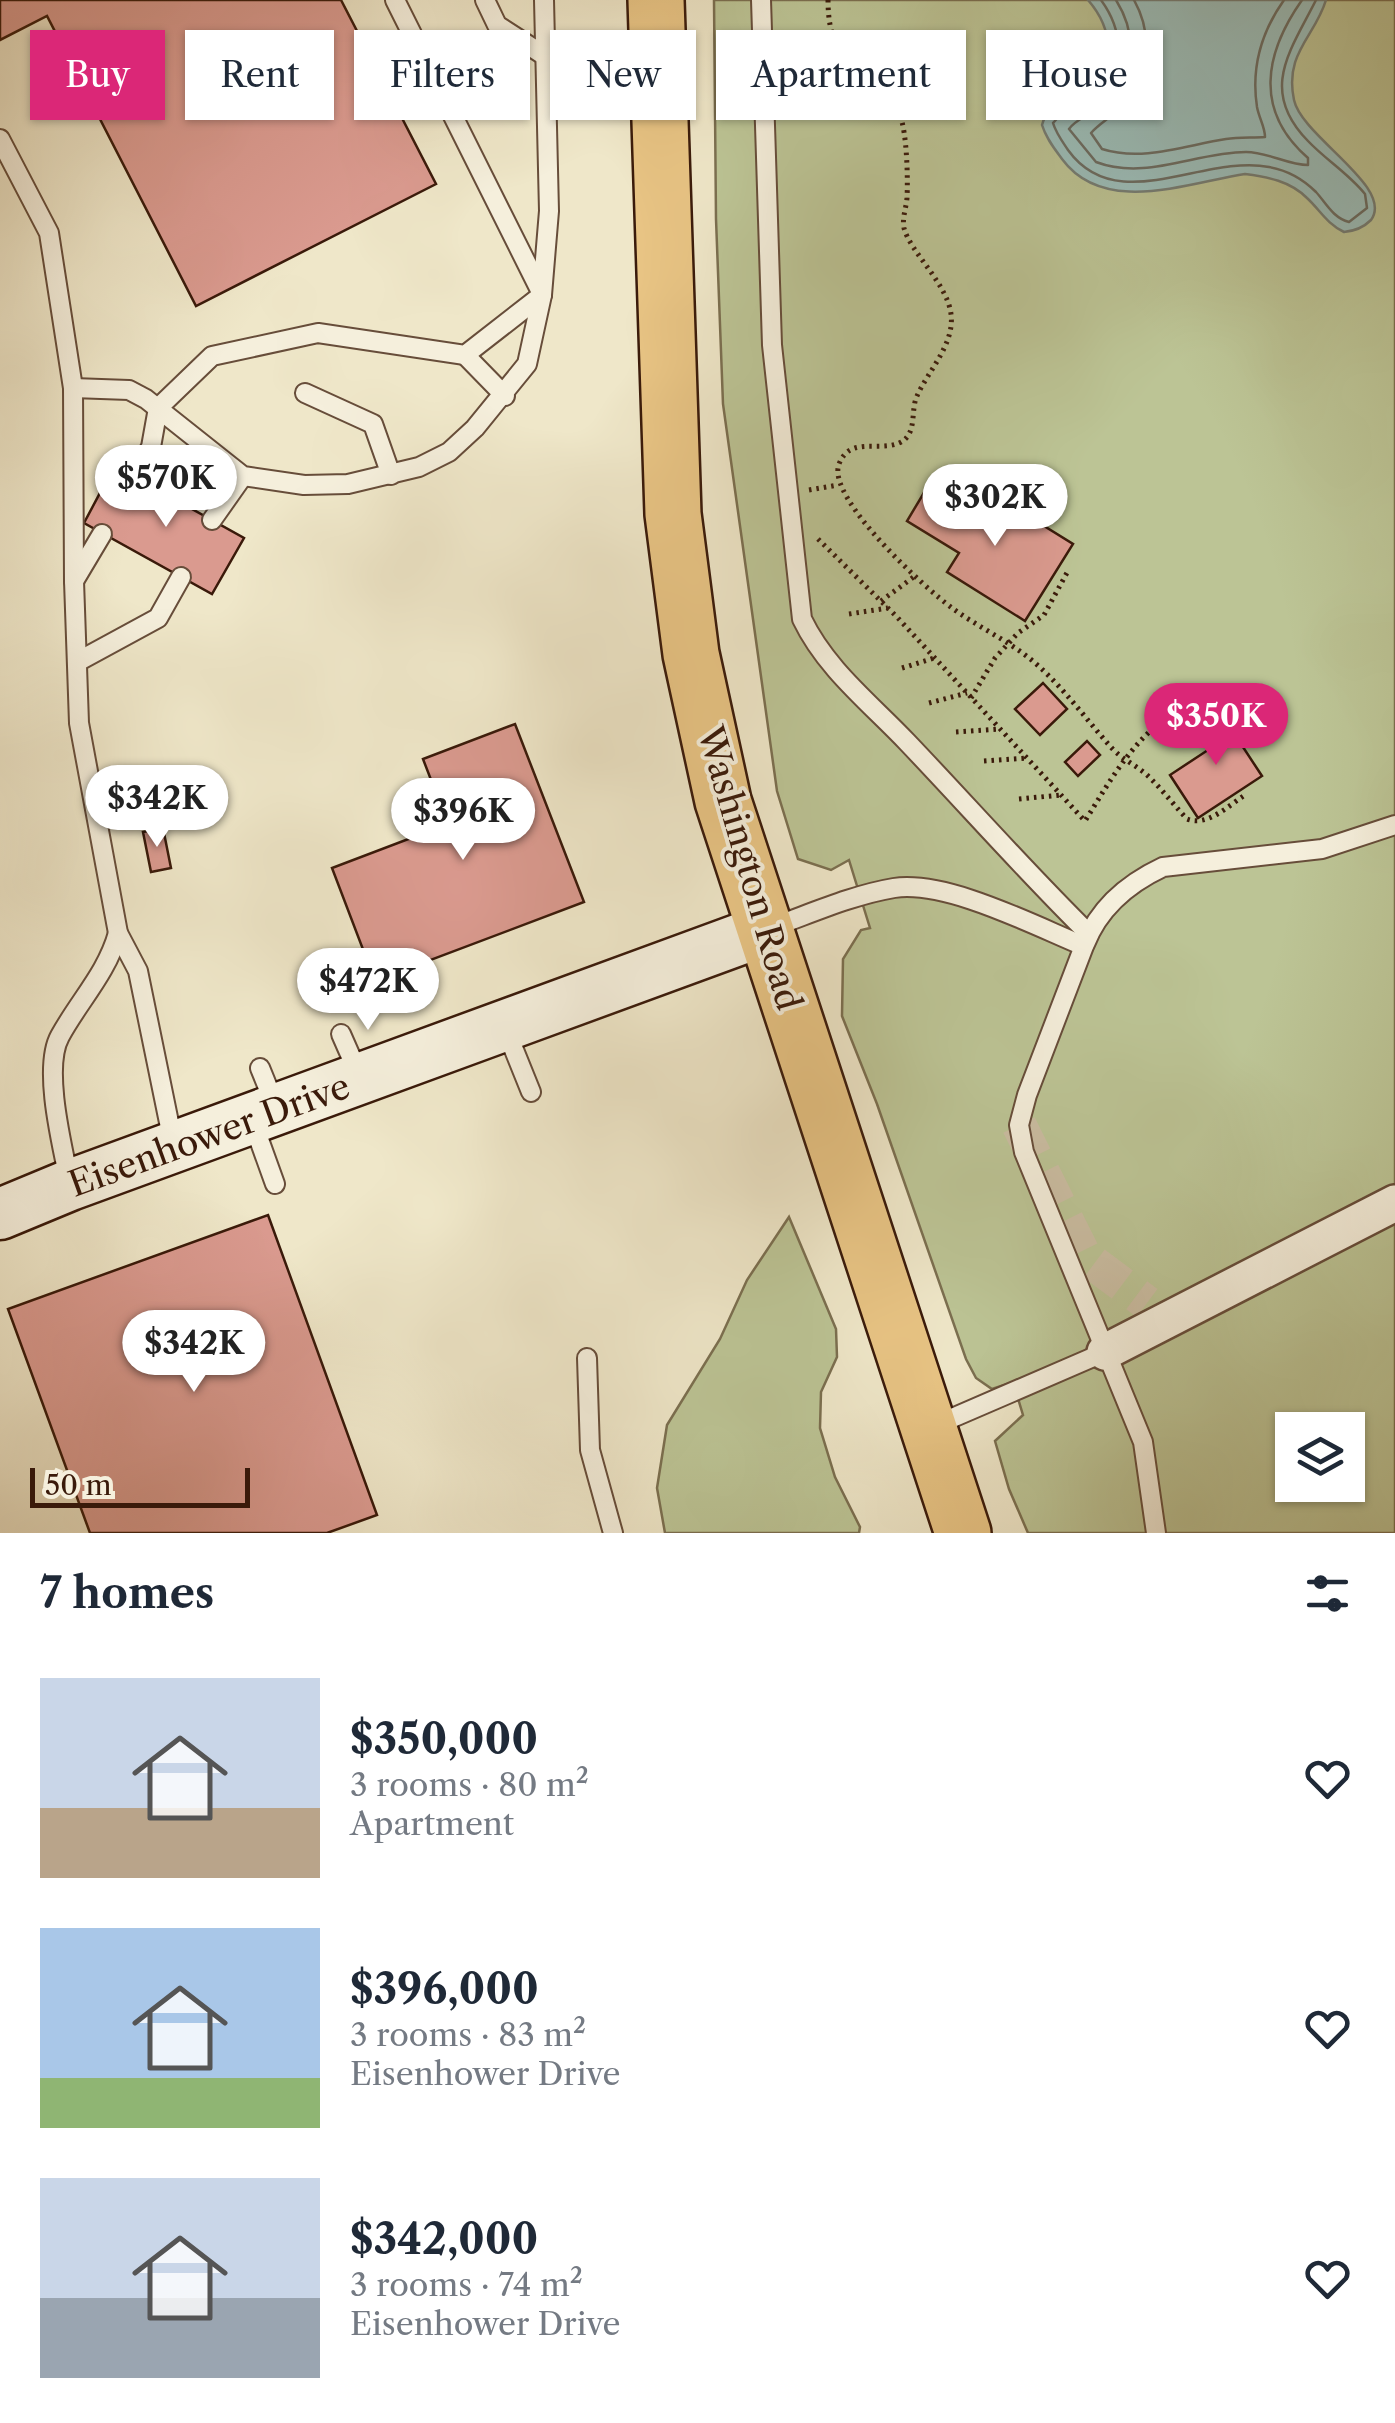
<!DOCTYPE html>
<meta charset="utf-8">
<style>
:root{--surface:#fff;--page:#f2f2f3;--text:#1f2937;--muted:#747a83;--accent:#db2777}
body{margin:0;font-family:"Libre Caslon Text",serif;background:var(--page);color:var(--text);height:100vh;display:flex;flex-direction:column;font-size:38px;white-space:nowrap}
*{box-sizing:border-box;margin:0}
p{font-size:32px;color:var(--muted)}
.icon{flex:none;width:55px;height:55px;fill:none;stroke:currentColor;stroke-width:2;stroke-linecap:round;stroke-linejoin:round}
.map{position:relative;height:1533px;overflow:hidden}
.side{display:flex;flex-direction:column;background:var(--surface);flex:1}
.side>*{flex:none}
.guide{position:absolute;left:30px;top:30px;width:1335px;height:90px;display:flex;gap:20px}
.fabs{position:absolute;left:1275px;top:1412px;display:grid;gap:20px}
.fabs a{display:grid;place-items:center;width:90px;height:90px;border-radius:0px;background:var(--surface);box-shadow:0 2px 8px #0004;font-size:50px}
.scale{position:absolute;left:30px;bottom:25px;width:220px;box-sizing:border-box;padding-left:10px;border:5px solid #3a1a0a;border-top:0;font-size:28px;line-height:35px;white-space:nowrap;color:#3a1a0a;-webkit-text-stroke:8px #f5efdc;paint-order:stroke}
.price{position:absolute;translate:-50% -85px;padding:0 22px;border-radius:35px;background:#fff;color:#222;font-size:32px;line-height:65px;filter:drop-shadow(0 2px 5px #0008)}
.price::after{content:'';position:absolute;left:50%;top:60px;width:30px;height:22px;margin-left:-15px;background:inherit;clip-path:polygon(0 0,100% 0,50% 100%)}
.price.active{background:var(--accent);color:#fff}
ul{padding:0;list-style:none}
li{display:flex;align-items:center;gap:30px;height:250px;padding:0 40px}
li span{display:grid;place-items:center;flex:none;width:280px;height:200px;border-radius:0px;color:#555}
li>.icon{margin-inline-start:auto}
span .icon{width:120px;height:120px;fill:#fffc;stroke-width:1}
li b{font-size:42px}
h2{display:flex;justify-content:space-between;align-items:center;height:120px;padding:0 40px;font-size:42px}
.pill{padding:0 35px;border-radius:0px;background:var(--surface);box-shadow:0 2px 8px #0004;font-size:35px;line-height:90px}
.pill.active{background:var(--accent);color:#fff}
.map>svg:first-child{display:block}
.green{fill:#bcc495;stroke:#7b6f50;stroke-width:2.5;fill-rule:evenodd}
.water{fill:#9bbfbc;stroke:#747d75;stroke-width:2.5}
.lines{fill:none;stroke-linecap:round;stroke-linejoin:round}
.shore{stroke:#6a6c63;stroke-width:2.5}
.building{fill:#da9a8f;stroke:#3a1a0a;stroke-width:2.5}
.street-tunnel{stroke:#cbbea3;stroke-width:35;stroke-dasharray:35 18;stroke-linecap:butt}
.lane-casing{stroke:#674d3a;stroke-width:22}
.street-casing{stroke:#674d3a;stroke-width:40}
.secondary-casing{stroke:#3a1a0a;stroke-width:55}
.primary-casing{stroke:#3a1a0a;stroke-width:60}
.path{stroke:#3a1a0a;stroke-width:5;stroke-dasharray:2.5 5;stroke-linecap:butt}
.lane{stroke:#f5efdc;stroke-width:18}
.street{stroke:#f5efdc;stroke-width:35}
.secondary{stroke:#f5efdc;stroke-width:50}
.primary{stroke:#e8c484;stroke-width:55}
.labels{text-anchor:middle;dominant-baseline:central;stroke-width:8;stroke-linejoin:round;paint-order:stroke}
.street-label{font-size:35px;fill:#3a1a0a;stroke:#f5efdc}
</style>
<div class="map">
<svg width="1395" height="1533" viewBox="0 0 1395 1533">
<rect width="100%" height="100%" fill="#efe7c9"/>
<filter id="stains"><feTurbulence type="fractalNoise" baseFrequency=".002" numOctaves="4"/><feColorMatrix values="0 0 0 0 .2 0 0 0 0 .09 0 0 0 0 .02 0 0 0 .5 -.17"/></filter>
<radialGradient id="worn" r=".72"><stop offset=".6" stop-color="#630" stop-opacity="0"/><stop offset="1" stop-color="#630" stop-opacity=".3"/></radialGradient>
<g class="green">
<path d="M714 0H1395V1533H1028L1009 1489 995 1441 1023 1415 1013 1382 992 1389 976 1378 966 1359 877 1104 842 1016 843 959 861 930 870 928 849 860 831 870 798 859 777 791 723 404 716 219ZM1292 1430H1348V1485H1292Z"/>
<path d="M789 1217 836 1329 837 1357 821 1392 820 1428 835 1477 860 1527 859 1533H665L657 1488 667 1425 720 1339 747 1280Z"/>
</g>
<path class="water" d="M1088 0H1326C1315 37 1284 53 1294 100 1302 137 1395 187 1371 220 1364 227 1355 231 1344 232 1327 224 1320 210 1307 198 1290 181 1268 177 1245 174 1187 183 1104 216 1062 159 1054 148 1046 138 1042 125 1047 104 1069 102 1084 90 1117 65 1113 29 1088 0Z"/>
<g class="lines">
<g class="shore">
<path d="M1101 0C1125 33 1125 70 1092 97 1079 107 1062 111 1053 123 1056 133 1062 141 1068 150 1117 218 1203 154 1269 167 1286 170 1303 179 1316 192 1326 203 1333 218 1349 222L1367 208 1365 194C1348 173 1326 160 1308 141 1258 90 1291 50 1316 0"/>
<path d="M1116 0C1139 37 1135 77 1100 106 1090 115 1076 119 1069 129L1096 162C1146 181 1196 152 1246 152 1268 152 1288 165 1308 165V158C1254 111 1264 54 1302 0"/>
<path d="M1134 0C1154 36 1149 75 1122 106 1112 117 1100 123 1091 133L1102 149C1143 162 1186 145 1226 139 1239 137 1253 138 1265 137 1265 127 1259 118 1257 107 1251 68 1262 31 1284 0"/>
</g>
</g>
<g class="building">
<path d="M0 0H341L436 184 196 306 47 16 0 40Z"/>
<path d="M162 470 176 490H202L192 509 244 538 212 594 84 523 110 474 149 496Z"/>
<path d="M928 486 980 518 994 495 1073 544 1025 621 947 572 959 553 907 521Z"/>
<path d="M1043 683 1067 709 1040 735 1015 709Z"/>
<path d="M1220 712 1262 776 1198 818 1170 775 1208 750 1194 729Z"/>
<path d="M515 724 584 902 375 981 332 868 448 824 423 759Z"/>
<path d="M1087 741 1100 755 1078 776 1065 762Z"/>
<path d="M163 828 171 868 151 872 143 832Z"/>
<path d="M268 1215 377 1515 327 1533H90L8 1309Z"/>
</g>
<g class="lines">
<path class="street-tunnel" d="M1019 1125 1084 1256 1147 1303"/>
<defs>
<g id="lane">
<path d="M395 0 542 294"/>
<path d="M485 0 497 25 545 56"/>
<path d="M761 0 772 345 802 619C826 669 870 703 907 742 968 806 1026 872 1089 934"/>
<path d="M0 139 49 233 73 388 74 581 79 723 118 933 138 971 173 1142"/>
<path d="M465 355 505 396"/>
<path d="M73 388 129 390 146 399 243 476 304 485 348 484 419 467 449 452 475 428 527 364 542 295 549 211 544 0"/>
<path d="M305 393 373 424 391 475"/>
<path d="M129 485 151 447 158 408 212 356 318 333 465 355 542 295"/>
<path d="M212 520 243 476"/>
<path d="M74 581 102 534"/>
<path d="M77 662 158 618 181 577"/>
<path d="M770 928C810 914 852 895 894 888 947 880 1035 926 1084 946L1027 1095 1019 1125 1024 1152 1143 1442 1156 1533"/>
<path d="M1085 944C1099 908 1129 883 1163 867L1322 849 1395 825"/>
<path d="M506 1030 531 1092"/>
<path d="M341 1034 359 1075"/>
<path d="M260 1068 275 1105"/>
<path d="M252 1120 275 1184"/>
<path d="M70 1184C63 1149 42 1068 60 1036 79 1001 107 973 118 933"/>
<path d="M587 1358 590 1450 613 1533"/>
<path d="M936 1425 1105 1352"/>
</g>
<path id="street" d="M1105 1352 1395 1203"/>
<path id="secondary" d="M0 1214 70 1185 765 930"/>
<path id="primary" d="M656 0 673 514 691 654 723 801 963 1533"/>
</defs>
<use href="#lane" class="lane-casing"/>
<use href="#street" class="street-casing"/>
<use href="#secondary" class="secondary-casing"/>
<use href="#primary" class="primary-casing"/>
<g class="path">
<path d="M828 0C828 37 839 61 868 84 881 94 893 101 900 116 907 132 908 180 907 198 906 209 902 218 904 228 910 252 947 283 951 314 955 344 928 371 917 396 910 411 918 435 899 443 878 452 850 436 839 464 826 498 925 588 952 608 978 627 1009 641 1034 662 1063 687 1085 718 1110 746 1120 758 1134 764 1146 774 1161 788 1173 804 1187 819 1207 827 1228 806 1245 795"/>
<path d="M809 490 838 485"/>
<path d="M818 539 897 617 1085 821C1113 776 1135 735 1182 707"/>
<path d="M881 601 915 576"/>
<path d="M849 614 888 608"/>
<path d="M902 668 934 658"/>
<path d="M971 698 995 658 1018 633 1044 615 1069 569"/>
<path d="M929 703 967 693"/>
<path d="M956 732 1000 729"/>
<path d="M984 761 1027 758"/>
<path d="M1019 799 1061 795"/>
</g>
<use href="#lane" class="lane"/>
<use href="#street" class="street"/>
<use href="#secondary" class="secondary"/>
<use href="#primary" class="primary"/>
</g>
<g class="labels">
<g class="street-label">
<text transform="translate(750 868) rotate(74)">Washington Road</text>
<text transform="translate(209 1135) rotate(-20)">Eisenhower Drive</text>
</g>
</g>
<rect width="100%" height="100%" filter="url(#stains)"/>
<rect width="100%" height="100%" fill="url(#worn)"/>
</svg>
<div class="fabs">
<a><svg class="icon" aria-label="layers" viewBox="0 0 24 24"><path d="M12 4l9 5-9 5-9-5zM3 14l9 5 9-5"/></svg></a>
</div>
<div class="scale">50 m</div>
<b class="price" style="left:166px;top:530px">$570K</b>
<b class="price" style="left:995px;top:549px">$302K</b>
<b class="price active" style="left:1216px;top:768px">$350K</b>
<b class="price" style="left:157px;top:850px">$342K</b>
<b class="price" style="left:463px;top:863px">$396K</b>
<b class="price" style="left:368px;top:1033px">$472K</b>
<b class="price" style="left:194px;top:1395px">$342K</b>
<div class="guide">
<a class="pill active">Buy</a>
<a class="pill">Rent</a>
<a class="pill">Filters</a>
<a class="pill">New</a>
<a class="pill">Apartment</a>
<a class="pill">House</a>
</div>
</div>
<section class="side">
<h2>7 homes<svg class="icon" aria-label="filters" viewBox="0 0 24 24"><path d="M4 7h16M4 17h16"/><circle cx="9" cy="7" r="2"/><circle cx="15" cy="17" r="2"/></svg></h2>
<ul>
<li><span style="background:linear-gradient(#c9d6e8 65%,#b9a48a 0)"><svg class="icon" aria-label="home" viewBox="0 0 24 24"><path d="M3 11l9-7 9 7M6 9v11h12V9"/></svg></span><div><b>$350,000</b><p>3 rooms · 80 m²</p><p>Apartment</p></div><svg class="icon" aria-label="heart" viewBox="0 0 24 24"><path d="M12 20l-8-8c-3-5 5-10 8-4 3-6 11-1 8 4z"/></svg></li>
<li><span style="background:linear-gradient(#a9c7e8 75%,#8fb573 0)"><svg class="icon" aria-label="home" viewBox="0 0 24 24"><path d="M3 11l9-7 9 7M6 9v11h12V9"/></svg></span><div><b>$396,000</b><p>3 rooms · 83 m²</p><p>Eisenhower Drive</p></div><svg class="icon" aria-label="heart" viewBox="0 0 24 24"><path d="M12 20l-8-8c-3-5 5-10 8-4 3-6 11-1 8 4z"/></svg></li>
<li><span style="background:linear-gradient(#c9d6e8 60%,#9aa5b1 0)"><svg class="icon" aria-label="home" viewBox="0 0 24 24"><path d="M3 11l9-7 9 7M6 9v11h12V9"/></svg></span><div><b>$342,000</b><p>3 rooms · 74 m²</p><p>Eisenhower Drive</p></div><svg class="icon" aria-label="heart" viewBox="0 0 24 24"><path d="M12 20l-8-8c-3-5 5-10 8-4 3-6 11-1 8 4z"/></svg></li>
</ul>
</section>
